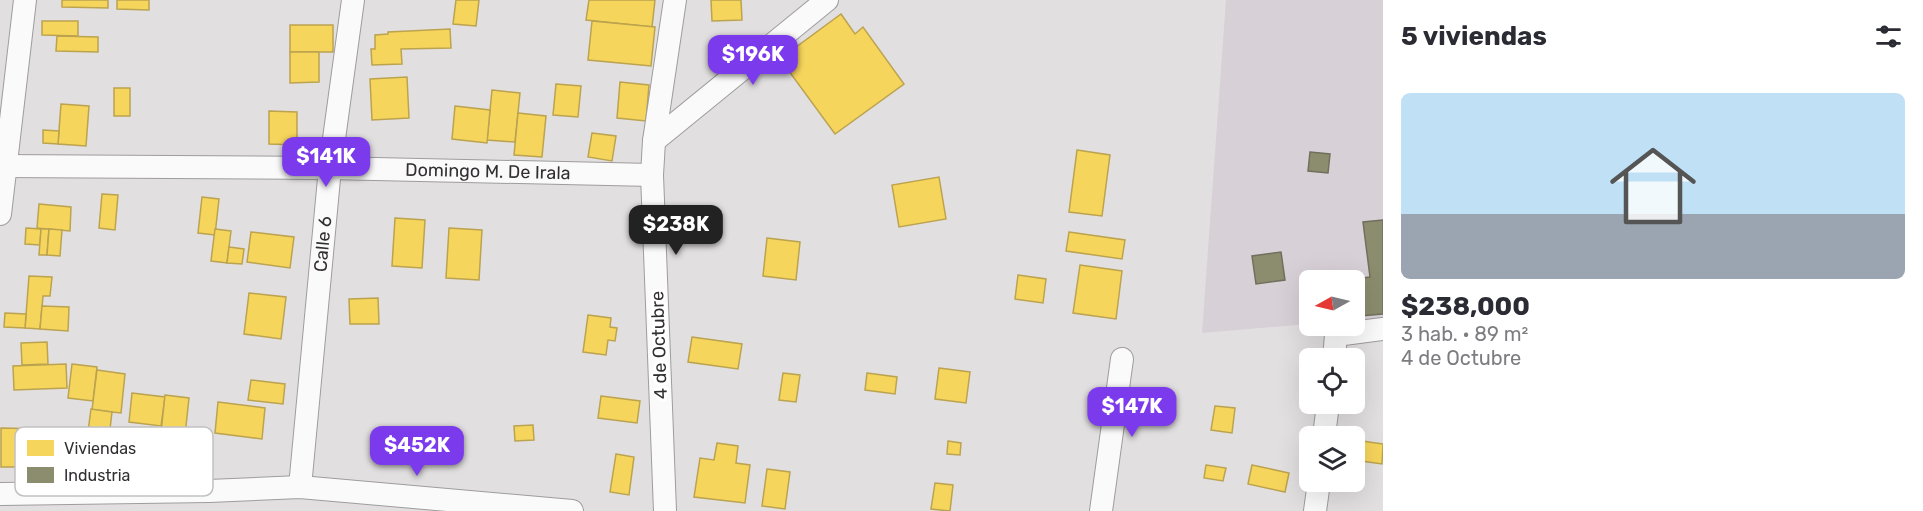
<!DOCTYPE html>
<html lang="es">
<meta charset="utf-8">
<style>
:root{--surface:#fff;--page:#f2f2f3;--text:#2b2b33;--muted:#7c7c81;--accent:#7c3aed}
body{margin:0;font-family:Rubik,sans-serif;background:var(--page);color:var(--text);height:100vh;display:flex;flex-direction:column;font-size:22px;white-space:nowrap}
*{box-sizing:border-box;margin:0}
p{font-size:20px;color:var(--muted)}
.icon{flex:none;width:33px;height:33px;fill:none;stroke:currentColor;stroke-width:2;stroke-linecap:round;stroke-linejoin:round}
.map{position:relative;flex:1;overflow:hidden}
.panel{display:flex;flex-direction:column;background:var(--surface);width:540px}
.panel>*{flex:none}
.needle{width:39px;rotate:262deg}
.tools{position:absolute;left:1299px;top:270px;display:grid;gap:12px}
.tools a{display:grid;place-items:center;width:66px;height:66px;border-radius:9px;background:var(--surface);box-shadow:0 6px 24px #0002;font-size:30px}
.price{position:absolute;translate:-50% -51px;padding:0 14px;border-radius:12px;background:var(--accent);color:#fff;font-size:20px;line-height:39px;filter:drop-shadow(0 2px 3px #0008)}
.price::after{content:'';position:absolute;left:50%;top:36px;width:18px;height:14px;margin-left:-9px;background:inherit;clip-path:polygon(0 0,100% 0,50% 100%)}
.price.on{background:#222;color:#fff}
ul{padding:0;list-style:none}
li{display:grid;align-content:center;gap:12px;height:318px;padding:0 18px}
li span{display:grid;place-items:center;height:186px;border-radius:9px;color:#555}
li>.icon{margin-inline-start:auto}
span .icon{width:108px;height:108px;fill:#fffc;stroke-width:1}
li b{font-size:26px}
h2{display:flex;justify-content:space-between;align-items:center;height:72px;padding:0 18px;font-size:26px}
main{display:flex;flex:1;min-height:0}
.map>svg:first-child{display:block}
.built{fill:#d8d0d7}
.homes{fill:#f6d55c;stroke:#bba34f;stroke-width:1.5}
.industry{fill:#8c8c6e;stroke:#71705c;stroke-width:1.5}
.lines{fill:none;stroke-linecap:round;stroke-linejoin:round}
.minor-casing{stroke:#9e9c9e;stroke-width:24}
.minor{stroke:#fbfafa;stroke-width:22}
.labels{text-anchor:middle;dominant-baseline:central;stroke-width:6;stroke-linejoin:round;paint-order:stroke}
.street-label{font-size:18px;fill:#312f31;stroke:#fff}
.key{fill:#fff;stroke:#c1c1c1;stroke-width:1.5}
.key-label{font-size:16px;fill:#312f31}
</style>
<main>
<div class="map">
<svg width="1383" height="511" viewBox="0 0 1383 511">
<rect width="100%" height="100%" fill="#e2dfe1"/>
<path class="built" d="M1226 0H1383V318L1355 320 1354 280H1310L1309 324 1202 333Z"/>
<g class="homes">
<path d="M62 0H108V8L62 7Z"/>
<path d="M117 0H149V10L117 9Z"/>
<path d="M456 0H479L476 26 453 24Z"/>
<path d="M589 0H655L652 27 586 20Z"/>
<path d="M711 0H741L742 20 712 21Z"/>
<path d="M841 14 855 34 863 27 904 84 835 134 780 59Z"/>
<path d="M42 21H78V36L42 35Z"/>
<path d="M592 21 655 27 651 66 588 60Z"/>
<rect x="290" y="25" width="43" height="27"/>
<path d="M450 29 451 48 401 49 402 64 372 65 371 49H375V35L388 34V32Z"/>
<path d="M57 36 98 37V52L56 51Z"/>
<path d="M290 52H319V82L290 83Z"/>
<path d="M407 77 409 118 372 120 370 79Z"/>
<path d="M620 82 649 85 646 121 617 118Z"/>
<path d="M556 84 581 86 578 117 553 115Z"/>
<rect x="114" y="88" width="16" height="28"/>
<path d="M492 90 520 93 515 142 487 140Z"/>
<path d="M61 104 89 106 86 146 58 144Z"/>
<path d="M455 106 490 110 487 143 452 139Z"/>
<path d="M269 111 297 112V145L269 144Z"/>
<path d="M518 113 546 116 542 157 514 155Z"/>
<path d="M43 130 59 131 58 144 43 143Z"/>
<path d="M592 133 616 136 612 161 588 157Z"/>
<path d="M1077 150 1110 155 1102 216 1069 212Z"/>
<path d="M939 177 946 219 899 227 892 185Z"/>
<path d="M102 194 118 195 115 230 99 228Z"/>
<path d="M202 197 219 199 215 235 198 233Z"/>
<path d="M39 204 71 207 70 231 37 228Z"/>
<path d="M395 218 425 220 422 268 392 266Z"/>
<path d="M26 228 41 229 40 245 25 244Z"/>
<path d="M449 228 482 230 479 280 446 278Z"/>
<path d="M41 229H49L47 255H39Z"/>
<path d="M49 229 62 230 60 256 47 255Z"/>
<path d="M215 229 231 231 227 263 211 261Z"/>
<path d="M251 232 294 237 290 268 247 262Z"/>
<path d="M1069 232 1125 240 1122 259 1066 251Z"/>
<path d="M767 238 800 242 796 280 763 276Z"/>
<path d="M229 247 244 249 242 264 227 263Z"/>
<path d="M1080 265 1122 271 1116 319 1073 313Z"/>
<path d="M1018 275 1046 279 1043 303 1015 299Z"/>
<path d="M29 276 52 277 50 296H43L40 329 25 328Z"/>
<path d="M249 293 286 297 281 339 244 334Z"/>
<path d="M378 298 379 324H350L349 299Z"/>
<path d="M42 306 69 307 68 331 40 329Z"/>
<path d="M5 313 26 314 25 328 4 327Z"/>
<path d="M588 315 611 318 610 327 617 328 615 341 608 340 606 355 583 352Z"/>
<path d="M692 337 742 344 738 369 688 362Z"/>
<path d="M47 342 48 364 22 365 21 343Z"/>
<path d="M66 364 67 388 14 390 13 366Z"/>
<path d="M72 364 97 367 93 401 68 398Z"/>
<path d="M939 368 970 372 966 403 935 399Z"/>
<path d="M97 370 125 374 121 413 92 410Z"/>
<path d="M783 373 800 375 796 402 779 400Z"/>
<path d="M867 373 897 377 895 394 865 390Z"/>
<path d="M251 380 285 384 283 404 248 400Z"/>
<path d="M132 393 165 397 161 426 129 422Z"/>
<path d="M165 395 189 398 184 445 160 442Z"/>
<path d="M601 396 640 401 637 423 598 418Z"/>
<path d="M218 402 265 408 262 439 215 433Z"/>
<path d="M1215 406 1235 408 1232 433 1211 430Z"/>
<path d="M91 409 112 412 105 472 83 469Z"/>
<path d="M533 425 534 440 515 441 514 426Z"/>
<path d="M1 428 45 429V467H1Z"/>
<path d="M1355 440 1383 444 1382 464 1354 460Z"/>
<path d="M948 441 961 443 960 455 947 454Z"/>
<path d="M717 443 738 446 736 463 750 465 745 503 694 497 700 458 714 460Z"/>
<path d="M616 454 634 457 629 495 610 492Z"/>
<path d="M1206 465 1226 468 1223 481 1204 478Z"/>
<path d="M1252 465 1289 473 1285 492 1248 484Z"/>
<path d="M767 469 790 472 785 509 762 506Z"/>
<path d="M935 483 953 485 950 511 931 509Z"/>
</g>
<g class="industry">
<path d="M1310 152 1330 154 1328 173 1308 171Z"/>
<path d="M1383 220V314L1360 316 1354 279 1370 277 1363 222Z"/>
<path d="M1281 252 1285 280 1256 284 1252 256Z"/>
</g>
<g class="lines">
<defs>
<g id="minor">
<path d="M654 141 827 0"/>
<path id="s1" d="M0 166 330 168 652 175"/>
<path d="M0 214 25 0"/>
<path d="M1334 358 1336 335 1383 329"/>
<path d="M1324 436 1328 404"/>
<path id="s2" d="M300 487 330 168 353 0"/>
<path d="M0 494 209 491 300 487 572 511"/>
<path d="M665 511 652 175 654 141 675 0"/>
<path d="M1101 511 1122 359"/>
<path d="M1315 511 1319 482"/>
</g>
</defs>
<use href="#minor" class="minor-casing"/>
<use href="#minor" class="minor"/>
</g>
<g class="labels">
<g class="street-label">
<text stroke="none"><textPath href="#s1" startOffset="488">Domingo M. De Irala</textPath></text>
<text stroke="none"><textPath href="#s2" startOffset="244">Calle 6</textPath></text>
<text transform="translate(659 345) rotate(-92)">4 de Octubre</text>
</g>
</g>
<rect x="15" y="427" width="198" height="69" rx="9" class="key"/>
<rect x="27" y="440" width="27" height="16" fill="#f6d55c"/>
<rect x="27" y="467" width="27" height="16" fill="#8c8c6e"/>
<g class="key-label">
<text x="64" y="454">Viviendas</text>
<text x="64" y="481">Industria</text>
</g>
</svg>
<div class="tools">
<a><svg class="needle" viewBox="-14 -14 28 28"><path d="M0-13l5 13h-10z" fill="#e53935"/><path d="M0 13l5-13h-10z" fill="#7c7c81"/></svg></a>
<a><svg class="icon" aria-label="locate" viewBox="0 0 24 24"><circle cx="12" cy="12" r="6"/><path d="M12 2v4M12 18v4M2 12h4M18 12h4"/></svg></a>
<a><svg class="icon" aria-label="layers" viewBox="0 0 24 24"><path d="M12 4l9 5-9 5-9-5zM3 14l9 5 9-5"/></svg></a>
</div>
<b class="price" style="left:753px;top:86px">$196K</b>
<b class="price" style="left:326px;top:188px">$141K</b>
<b class="price on" style="left:676px;top:256px">$238K</b>
<b class="price" style="left:1132px;top:438px">$147K</b>
<b class="price" style="left:417px;top:477px">$452K</b>
</div>
<section class="panel">
<h2>5 viviendas<svg class="icon" aria-label="filters" viewBox="0 0 24 24"><path d="M4 7h16M4 17h16"/><circle cx="9" cy="7" r="2"/><circle cx="15" cy="17" r="2"/></svg></h2>
<ul>
<li><span style="background:linear-gradient(#bfe0f5 65%,#9aa5b1 0)"><svg class="icon" aria-label="home" viewBox="0 0 24 24"><path d="M3 11l9-7 9 7M6 9v11h12V9"/></svg></span><div><b>$238,000</b><p>3 hab. · 89 m²</p><p>4 de Octubre</p></div></li>
</ul>
</section>
</main>
